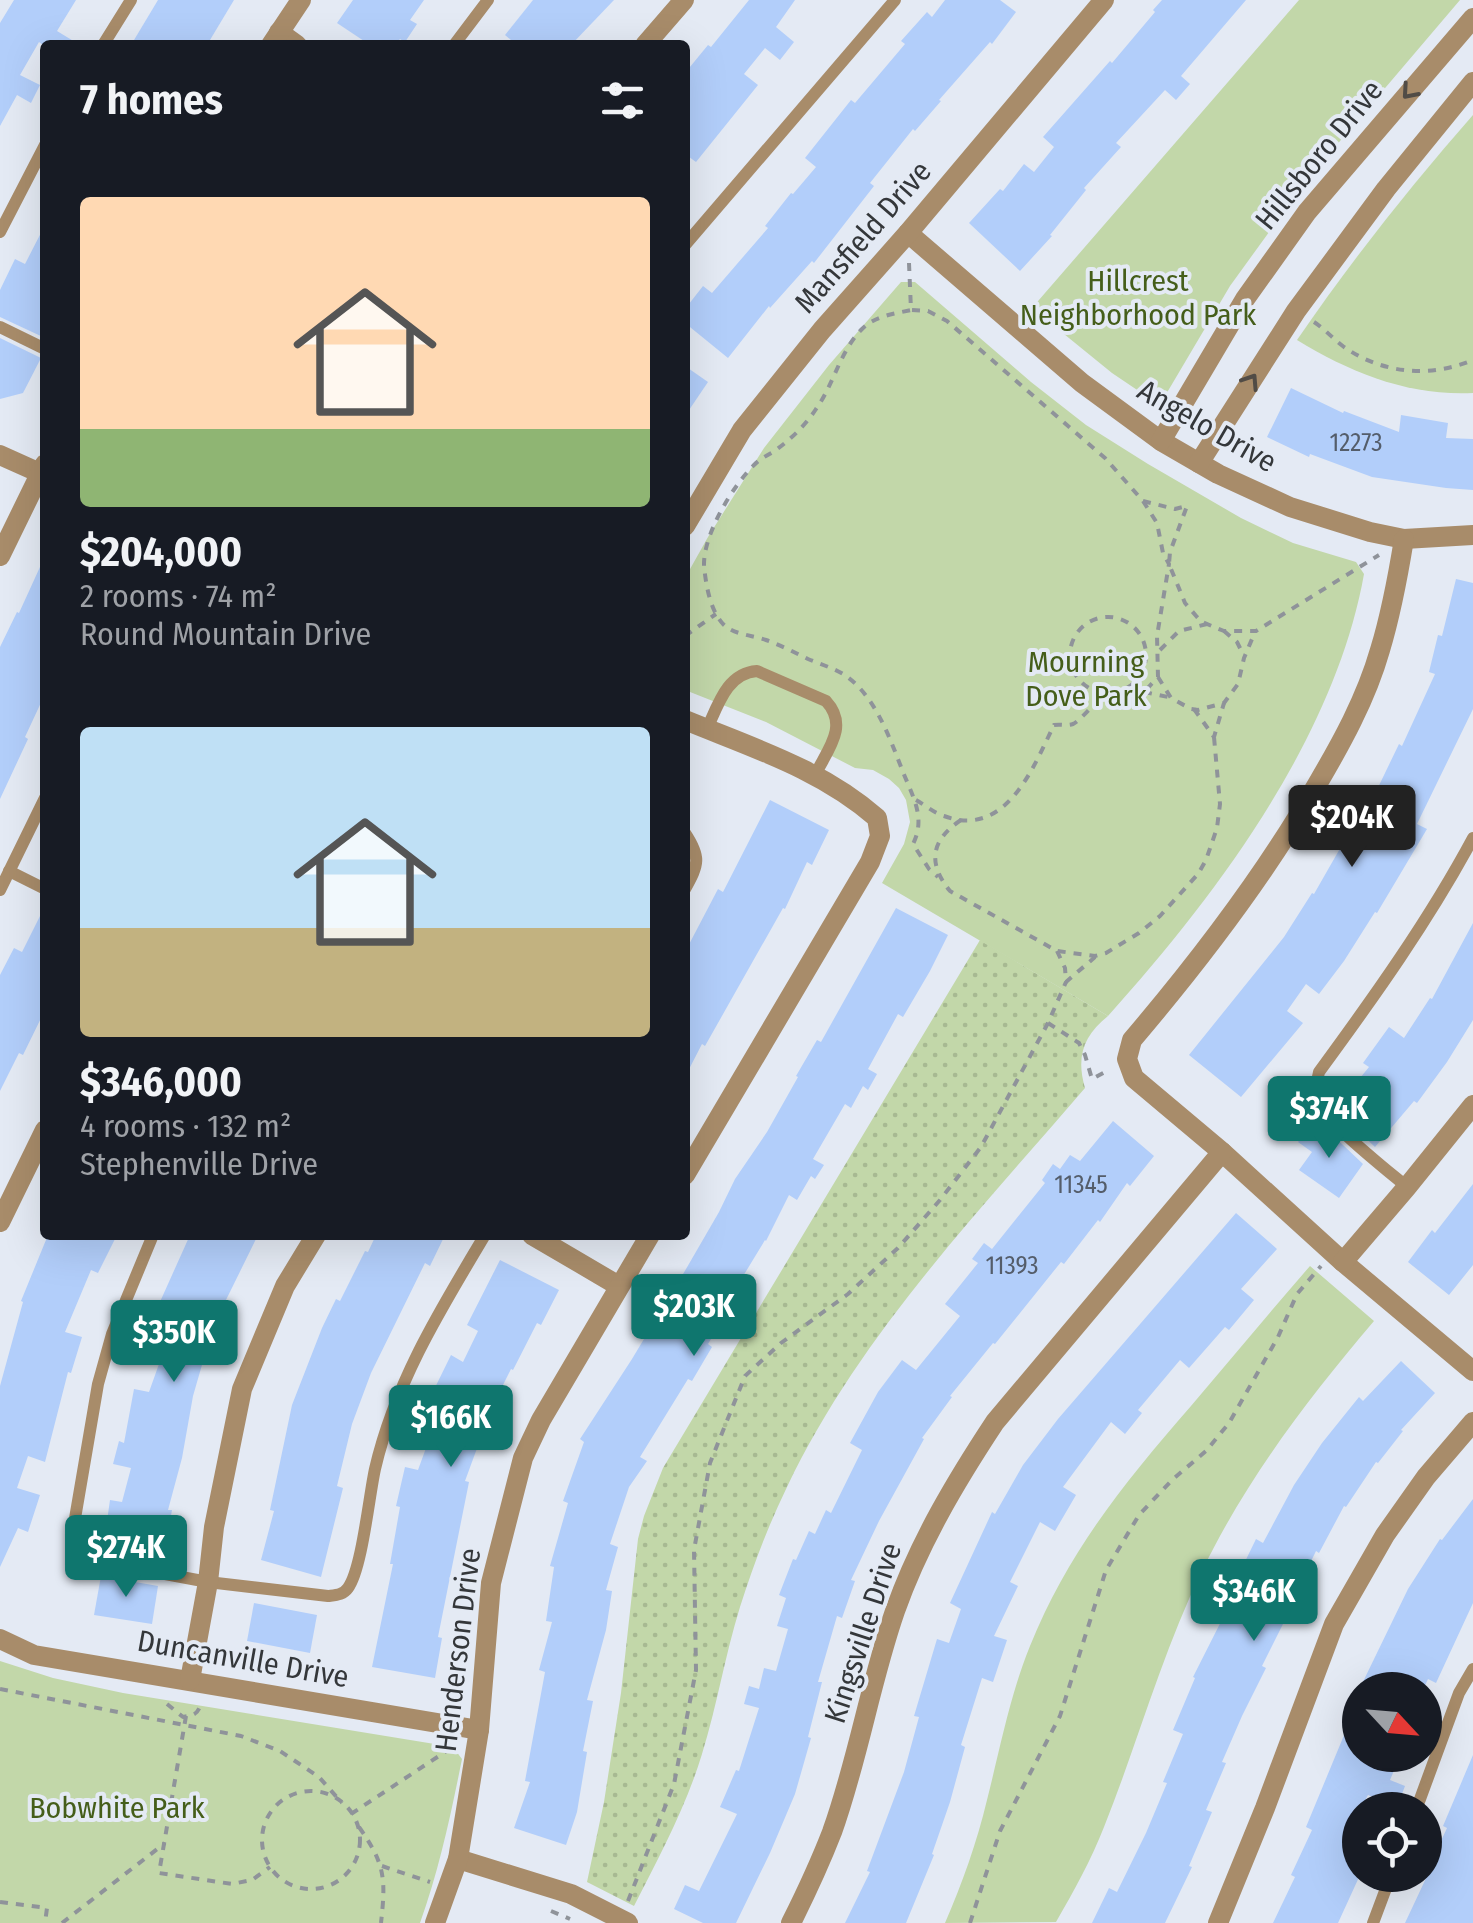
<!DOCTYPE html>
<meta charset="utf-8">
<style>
:root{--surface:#171b24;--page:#242831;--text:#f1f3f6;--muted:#9ea1a6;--accent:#0f766e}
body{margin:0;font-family:"Fira Sans Condensed",sans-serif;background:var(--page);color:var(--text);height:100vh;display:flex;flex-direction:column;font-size:38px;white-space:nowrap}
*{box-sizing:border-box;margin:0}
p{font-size:32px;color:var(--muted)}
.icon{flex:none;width:55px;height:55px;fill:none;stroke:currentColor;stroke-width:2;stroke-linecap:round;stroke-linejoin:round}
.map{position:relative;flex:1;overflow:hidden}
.sheet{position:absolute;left:40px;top:40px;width:650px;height:1200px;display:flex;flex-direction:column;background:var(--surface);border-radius:10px;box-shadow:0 10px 40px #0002}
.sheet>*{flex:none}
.needle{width:65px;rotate:116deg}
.buttons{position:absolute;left:1342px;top:1672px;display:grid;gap:20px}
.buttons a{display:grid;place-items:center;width:100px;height:100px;border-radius:50%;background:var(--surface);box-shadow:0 10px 40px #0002;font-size:50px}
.price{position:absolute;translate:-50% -85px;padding:0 22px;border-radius:10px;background:var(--accent);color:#fff;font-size:32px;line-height:65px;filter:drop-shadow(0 2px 5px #0008)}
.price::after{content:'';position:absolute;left:50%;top:60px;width:30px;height:22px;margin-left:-15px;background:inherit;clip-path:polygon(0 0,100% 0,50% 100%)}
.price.current{background:#222;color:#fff}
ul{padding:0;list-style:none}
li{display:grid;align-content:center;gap:20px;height:530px;padding:0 40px}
li span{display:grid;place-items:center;height:310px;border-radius:10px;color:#555}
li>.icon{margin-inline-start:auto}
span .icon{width:180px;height:180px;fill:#fffc;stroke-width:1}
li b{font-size:42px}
h2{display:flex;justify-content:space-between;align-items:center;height:120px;padding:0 40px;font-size:42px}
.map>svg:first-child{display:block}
.grass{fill:url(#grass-dots)}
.green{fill:#c2d7a9}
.building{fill:#b2cefa}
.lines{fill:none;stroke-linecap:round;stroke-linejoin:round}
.path{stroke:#8f939a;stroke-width:4;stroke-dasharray:8 8;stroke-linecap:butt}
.lane{stroke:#a88c6a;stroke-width:12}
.street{stroke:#a88c6a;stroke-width:20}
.oneway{stroke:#514c46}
.labels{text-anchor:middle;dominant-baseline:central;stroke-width:8;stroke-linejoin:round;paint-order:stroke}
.number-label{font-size:25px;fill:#545d6a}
.street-label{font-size:30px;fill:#34373a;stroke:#e4eaf4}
.park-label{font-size:30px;fill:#455e1a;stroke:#e4eaf4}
</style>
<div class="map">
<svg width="1473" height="1923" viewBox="0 0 1473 1923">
<defs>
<pattern id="grass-dots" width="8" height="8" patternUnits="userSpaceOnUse" patternTransform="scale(2.5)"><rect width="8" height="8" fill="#c2d7a9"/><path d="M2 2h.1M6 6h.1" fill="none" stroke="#a7b992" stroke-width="1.8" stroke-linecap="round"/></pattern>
</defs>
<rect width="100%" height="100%" fill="#e4eaf4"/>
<path class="grass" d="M980 940 1108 1016C1083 1036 1076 1057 1085 1088 977 1214 859 1336 787 1487 768 1526 753 1566 740 1607 725 1655 717 1706 702 1754 686 1807 659 1857 634 1906L587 1882 604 1802 621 1693 638 1539 644 1516 663 1468Z"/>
<g class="green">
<path d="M1299 0H1460L1306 181 1230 286 1165 396 1152 400 1112 373 1032 308Z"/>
<path d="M1473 115V393C1408 396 1351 373 1297 340 1351 261 1410 187 1473 115Z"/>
<path d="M901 282H915L1031 382 1086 425 1148 464 1241 518 1293 543 1356 562 1364 574C1335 737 1217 895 1108 1016L882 883 904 844 910 822 906 800 899 788 889 779 873 770 855 768 766 722 685 690V578L708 537 764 448 829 365Z"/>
<path d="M1310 1266 1374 1321C1308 1399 1247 1478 1202 1571 1162 1653 1138 1742 1104 1827 1091 1860 1074 1891 1056 1922L945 1923C962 1884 977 1842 987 1800 1000 1749 1010 1695 1030 1646 1069 1550 1125 1482 1191 1406 1231 1359 1270 1312 1310 1266Z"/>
<path d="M0 1661 53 1678 123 1693 453 1747 462 1759C451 1814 439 1870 420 1923H0Z"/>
</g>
<g class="building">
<path d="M14 0H76L57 31 80 45H43L39 42 20 75 40 85 31 103 17 95 0 126V23Z"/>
<path d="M158 0H234L207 45H131Z"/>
<path d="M353 0H424L410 20 417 24 405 42 400 39 395 45H370L337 23Z"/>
<path d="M533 0H614L571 45H517L505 35Z"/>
<path d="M749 0H795L776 27 794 42 780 60 765 48 744 74 758 85 696 162 685 154V73L708 45 711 47Z"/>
<path d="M945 0H1000L1016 12 992 44 990 42 939 100 941 101 915 131 913 129 870 183 874 186 814 263 812 261 770 308 769 306 728 358 685 323V309L703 286 712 293 768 228 765 226 791 193 793 194 816 167 805 158 851 100 855 103 905 44 901 41 927 12 932 17Z"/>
<path d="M1162 0H1246L1181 76 1190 84 1176 100 1165 90 1116 143 1121 147 1084 188 1086 190 1050 235 1052 236 1020 271 969 223 1000 189 1003 191 1024 164 1034 172 1054 147 1043 137 1110 61 1112 63 1155 12 1153 10Z"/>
<path d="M45 225V338L0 317V290L15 259 25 264Z"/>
<path d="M0 338 41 358 23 393 0 399Z"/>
<path d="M685 366 708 382 685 416Z"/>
<path d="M1291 388 1343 413 1344 411 1399 432 1401 415 1448 423 1446 438 1473 439V490L1446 488 1372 477 1310 454 1309 457 1267 437Z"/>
<path d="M45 556V694L25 737 28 739 0 799V647L17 612 19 613Z"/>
<path d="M1456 579 1473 583V709L1417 824 1427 829 1377 913 1375 912 1344 961 1319 994 1306 984 1287 1011 1303 1023 1241 1097 1189 1055 1284 937 1312 893 1314 894 1342 845 1345 847 1370 799 1372 800 1399 744 1402 746 1435 674 1429 672 1438 635 1442 636Z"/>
<path d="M770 800 829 830 812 865 807 862 785 909 783 908 705 1046 702 1044 685 1077V952L718 889 723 892Z"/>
<path d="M45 906V1010L23 1055 19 1053 0 1091V975L14 948 22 952Z"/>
<path d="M896 908 948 935 930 971 903 1017 898 1014 868 1069 877 1074 868 1090 863 1086 851 1108 845 1104 813 1159 824 1165 815 1179 811 1176 797 1200 789 1195 766 1241 765 1240 731 1296 735 1299 708 1344 712 1347 692 1381 688 1379 640 1457 647 1461 629 1487 610 1544 618 1547 606 1590 612 1591 606 1630 587 1700 593 1701 583 1751 587 1752 577 1812 566 1845 514 1828 530 1782 525 1781 545 1672 539 1670 552 1622 546 1621 554 1567 550 1566 568 1503 563 1501 584 1442 580 1439 632 1359 686 1269 719 1212 735 1179 767 1132 798 1077 796 1076 817 1040 821 1042Z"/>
<path d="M1473 923V1020L1447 1062 1417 1103 1414 1101 1375 1147 1335 1109 1369 1067 1363 1063 1389 1027 1404 1038 1430 998 1432 999Z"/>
<path d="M1113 1121 1154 1156 1130 1186 1127 1183 1100 1222 1098 1220 1064 1264 1061 1262 995 1344 993 1343 950 1396 952 1397 922 1438 924 1439 879 1521 851 1580 855 1581 842 1618 837 1616 818 1682H822L808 1737 811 1738 795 1794 770 1853 736 1923H703L674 1909 685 1885 699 1891 737 1814 720 1807 736 1770 739 1771 759 1708 744 1704 749 1686 759 1689 764 1668 776 1671 788 1629 777 1626 786 1598 779 1595 793 1559 796 1560 809 1531 815 1534 826 1510 831 1513 862 1450 850 1443 878 1392 902 1360 916 1370 960 1316 945 1304 978 1263 972 1259 984 1243 992 1249 1045 1183 1042 1180 1053 1164 1060 1169 1070 1155 1080 1161Z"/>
<path d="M1312 1124 1319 1129 1322 1125 1363 1164 1339 1198 1299 1170 1312 1152 1298 1142Z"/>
<path d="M1473 1184V1265L1449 1295 1408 1262 1432 1230 1435 1233Z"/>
<path d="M1236 1213 1277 1249 1241 1289 1254 1300 1229 1330 1225 1327 1189 1368 1180 1360 1138 1410 1142 1413 1125 1434 1111 1422 1063 1487 1076 1495 1055 1531 1040 1522 1010 1582 1018 1586 994 1636 1007 1640 993 1682 982 1678 961 1745 965 1747 950 1802 932 1854 934 1855 906 1923H845L870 1872 867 1871 904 1772 919 1717 914 1716 937 1639 949 1643 961 1609 950 1603 992 1512 995 1514 1023 1465 1058 1419Z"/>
<path d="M48 1235H117L98 1273 91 1270 65 1332 82 1337 71 1373 68 1372 45 1462 28 1456 17 1488 40 1495 28 1532 18 1528 0 1567V1386L23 1302 21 1301Z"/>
<path d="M190 1235H258L225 1302 228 1304 206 1351 193 1396 182 1458 168 1510H172L165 1549 122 1541 125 1524 107 1521 110 1500 122 1502 131 1468 113 1464 119 1441 124 1443 134 1389 149 1392 174 1322 155 1313Z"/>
<path d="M376 1235H445L430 1266 425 1263 371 1373 352 1424 337 1486 343 1488 321 1577 261 1560 274 1511 270 1510 292 1405 322 1328 336 1299 340 1301 365 1251 368 1252Z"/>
<path d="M500 1260 559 1290 541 1325 537 1323 513 1370 511 1369 480 1431 483 1432 465 1481 469 1482 438 1637 442 1638 435 1678 372 1667 393 1564H390L400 1507 396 1506 405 1467 418 1470 430 1437 413 1431 421 1409 424 1410 451 1355 463 1362 478 1331 467 1325Z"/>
<path d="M1401 1361 1435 1393 1401 1430 1403 1431 1378 1463 1376 1462 1346 1507 1344 1506 1319 1553 1316 1551 1285 1615 1287 1616 1262 1666 1266 1668 1242 1716 1222 1762 1226 1763 1206 1810 1212 1812 1189 1866 1192 1867 1165 1923H1092L1109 1888 1117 1892 1146 1833 1167 1783 1163 1782 1183 1734 1173 1730 1195 1678 1193 1677 1243 1578 1238 1576 1256 1539 1263 1543 1294 1485 1322 1443 1359 1397 1363 1401Z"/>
<path d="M1473 1499V1603L1436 1683 1428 1679 1423 1690H1359L1408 1589 1440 1539 1442 1540Z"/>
<path d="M101 1576 158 1586 152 1624 94 1615Z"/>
<path d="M254 1603 317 1615 310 1653 247 1641Z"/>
<path d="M1359 1699 1360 1755H1382L1398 1761 1390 1780 1405 1786 1397 1807 1368 1795 1360 1810V1875L1338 1923H1273L1295 1877 1291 1875 1312 1830 1306 1827Z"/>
<path d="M1473 1755V1923H1405L1428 1874 1426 1873 1447 1828 1443 1826Z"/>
</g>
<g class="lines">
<g class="path">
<path d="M909 263 911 310C893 314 875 316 862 329 840 351 834 384 816 409 805 426 789 441 773 452 766 456 760 459 754 465 732 487 703 535 704 566 706 585 710 610 723 624 734 635 752 635 766 640 780 645 794 652 808 659 820 664 833 668 843 674 875 694 890 739 903 772 913 797 926 818 913 844L929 869 938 877"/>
<path d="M912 310 928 311 947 321 1105 458 1143 501 1157 523 1163 553 1169 564 1157 636 1158 677 1144 692 1126 690"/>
<path d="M1314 322C1325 329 1333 339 1344 347 1383 374 1430 378 1473 360"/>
<path d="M1143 501 1175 509 1187 506 1170 552 1169 564 1185 603 1197 617 1202 622 1224 631H1256L1379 555"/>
<circle cx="1108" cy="655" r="38"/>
<path d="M1224 631 1237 642 1243 654"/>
<path d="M685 636 716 614"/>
<path d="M1160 650 1179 631 1207 624"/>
<path d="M1158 677 1171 698 1191 709 1198 710 1224 703 1238 684 1244 658 1255 632"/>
<path d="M1144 692 1168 697"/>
<path d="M1194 709 1214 737 1224 703"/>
<path d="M916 800C925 805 934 813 944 816 1006 839 1033 768 1054 725 1061 724 1067 726 1073 724 1079 722 1099 698 1106 692"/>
<path d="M961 820C931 840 927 863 950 891L1057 951 1095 956 1106 953 1139 933 1160 916 1198 874 1206 860 1217 828 1220 804 1214 737"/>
<path d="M1057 951 1065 968 1066 982 1095 957"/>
<path d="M1048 1023 1079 1043 1085 1055 1092 1079 1109 1070"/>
<path d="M0 1689 241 1736 280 1751 319 1777 342 1803"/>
<path d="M167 1704 183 1717C194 1715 197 1715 201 1704"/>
<path d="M186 1716 159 1873 232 1884 252 1880 270 1867"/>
<circle cx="311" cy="1840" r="49"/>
<path d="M351 1814 451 1748"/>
<path d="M359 1827C385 1864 386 1878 381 1923"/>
<path d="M382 1866 430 1882"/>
<path d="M628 1901 674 1784 696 1670 694 1550 710 1463 745 1376 781 1343 848 1294 898 1248 940 1200 981 1147 1048 1023 1066 982"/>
<path d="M0 1902 47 1908 45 1923"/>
<path d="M551 1911 570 1919"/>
<path d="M62 1923 165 1843"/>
<path d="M970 1923 1000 1831 1060 1716 1106 1570 1139 1515 1172 1480 1206 1451 1229 1423 1278 1337 1297 1294 1321 1266"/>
</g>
<g class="lane">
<path d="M103 45 131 0"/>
<path d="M454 45 488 0"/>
<path d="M0 232 45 145"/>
<path d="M685 245 895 0"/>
<path d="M0 327 45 349"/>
<path d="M707 729C718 705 727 673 757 671L826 701C849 726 828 749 815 775"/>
<path d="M685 833C701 857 699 864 685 889"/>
<path d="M9 871 45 889"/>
<path d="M0 890 45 798"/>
<path d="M1407 1187C1388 1171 1327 1123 1319 1104 1315 1093 1316 1083 1319 1072 1374 997 1429 920 1473 838"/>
<path d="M153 1235 112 1334 98 1384 72 1536 74 1545 83 1554 101 1562 208 1582 328 1596C336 1595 343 1595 348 1588 362 1569 369 1496 375 1469 395 1383 440 1310 485 1235"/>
<path d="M1416 1810 1459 1693 1473 1669"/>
<path d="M1373 1923 1391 1875"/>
</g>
<g class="street">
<path d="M279 32 297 45"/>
<path d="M271 45 301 0"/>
<path d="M645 45 684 0"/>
<path d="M908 233 1082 383 1161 441 1218 474 1290 507 1370 532 1404 539 1473 535"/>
<path d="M1161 441 1245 299 1307 212 1473 18"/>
<path d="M0 455 40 473"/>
<path d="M1199 463 1296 311 1386 189 1473 82"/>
<path d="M685 526 742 430 822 330 908 233 1104 0"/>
<path d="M1404 539C1398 576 1391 614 1380 650 1366 699 1341 744 1315 788 1263 878 1200 960 1132 1040L1127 1059 1134 1078 1222 1152 1343 1262 1473 1371"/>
<path d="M0 556 45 464"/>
<path d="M685 720C753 748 821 769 877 818L880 836 870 862 685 1175"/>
<path d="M0 1222 45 1130"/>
<path d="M532 1235 619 1286"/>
<path d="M1343 1262 1407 1187 1473 1105"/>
<path d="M0 1639 34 1655 479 1730"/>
<path d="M190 1680 208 1582 214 1527 242 1389 285 1286 316 1235"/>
<path d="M458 1859 571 1894 628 1923"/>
<path d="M435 1923 458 1859 479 1730 491 1583 523 1458 541 1420 650 1235"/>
<path d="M791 1923C806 1893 820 1863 832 1832 858 1760 870 1683 895 1611 919 1543 956 1481 995 1422L1222 1152"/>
<path d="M1218 1923 1265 1808 1334 1624 1385 1535 1426 1477 1473 1422"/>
</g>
</g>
<defs><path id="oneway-chevron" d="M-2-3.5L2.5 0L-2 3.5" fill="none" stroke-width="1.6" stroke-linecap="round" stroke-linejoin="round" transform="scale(2.5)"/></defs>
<g class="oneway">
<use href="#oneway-chevron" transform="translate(1409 92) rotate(131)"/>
<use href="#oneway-chevron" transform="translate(1251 381) rotate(-57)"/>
</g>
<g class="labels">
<g class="number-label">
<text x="1356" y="443">12273</text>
<text x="1081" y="1185">11345</text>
<text x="1012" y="1266">11393</text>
</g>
<g class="street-label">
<text transform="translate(1319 155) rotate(-51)">Hillsboro Drive</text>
<text transform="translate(863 237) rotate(-49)">Mansfield Drive</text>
<text transform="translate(1207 426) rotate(30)">Angelo Drive</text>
<text transform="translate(863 1633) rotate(-72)">Kingsville Drive</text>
<text transform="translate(458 1650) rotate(-83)">Henderson Drive</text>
<text transform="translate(243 1659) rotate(10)">Duncanville Drive</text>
</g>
<g class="park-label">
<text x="1138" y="281">Hillcrest<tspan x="1138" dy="34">Neighborhood Park</tspan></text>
<text x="1086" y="662">Mourning<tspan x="1086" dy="34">Dove Park</tspan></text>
<text x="117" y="1808">Bobwhite Park</text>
</g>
</g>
</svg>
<div class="buttons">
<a><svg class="needle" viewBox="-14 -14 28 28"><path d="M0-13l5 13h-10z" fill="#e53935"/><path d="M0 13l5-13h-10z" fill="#9ea1a6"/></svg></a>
<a><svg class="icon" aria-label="locate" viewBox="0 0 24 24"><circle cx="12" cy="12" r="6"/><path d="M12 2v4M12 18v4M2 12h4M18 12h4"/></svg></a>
</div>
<b class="price current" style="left:1352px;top:870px">$204K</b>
<b class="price" style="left:1329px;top:1161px">$374K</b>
<b class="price" style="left:694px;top:1359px">$203K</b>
<b class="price" style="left:174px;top:1385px">$350K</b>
<b class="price" style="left:451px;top:1470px">$166K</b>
<b class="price" style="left:126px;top:1600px">$274K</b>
<b class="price" style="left:1254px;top:1644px">$346K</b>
<section class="sheet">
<h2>7 homes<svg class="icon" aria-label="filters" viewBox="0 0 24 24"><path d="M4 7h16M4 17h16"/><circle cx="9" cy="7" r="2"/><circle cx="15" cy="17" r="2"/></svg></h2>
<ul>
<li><span style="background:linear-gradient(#ffd9b3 75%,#8fb573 0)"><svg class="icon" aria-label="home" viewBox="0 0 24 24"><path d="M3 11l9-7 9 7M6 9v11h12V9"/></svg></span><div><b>$204,000</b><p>2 rooms · 74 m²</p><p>Round Mountain Drive</p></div></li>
<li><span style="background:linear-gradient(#bfe0f5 65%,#c2b280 0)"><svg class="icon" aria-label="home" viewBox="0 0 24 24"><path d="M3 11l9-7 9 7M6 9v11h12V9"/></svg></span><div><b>$346,000</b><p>4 rooms · 132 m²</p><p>Stephenville Drive</p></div></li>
</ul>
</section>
</div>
